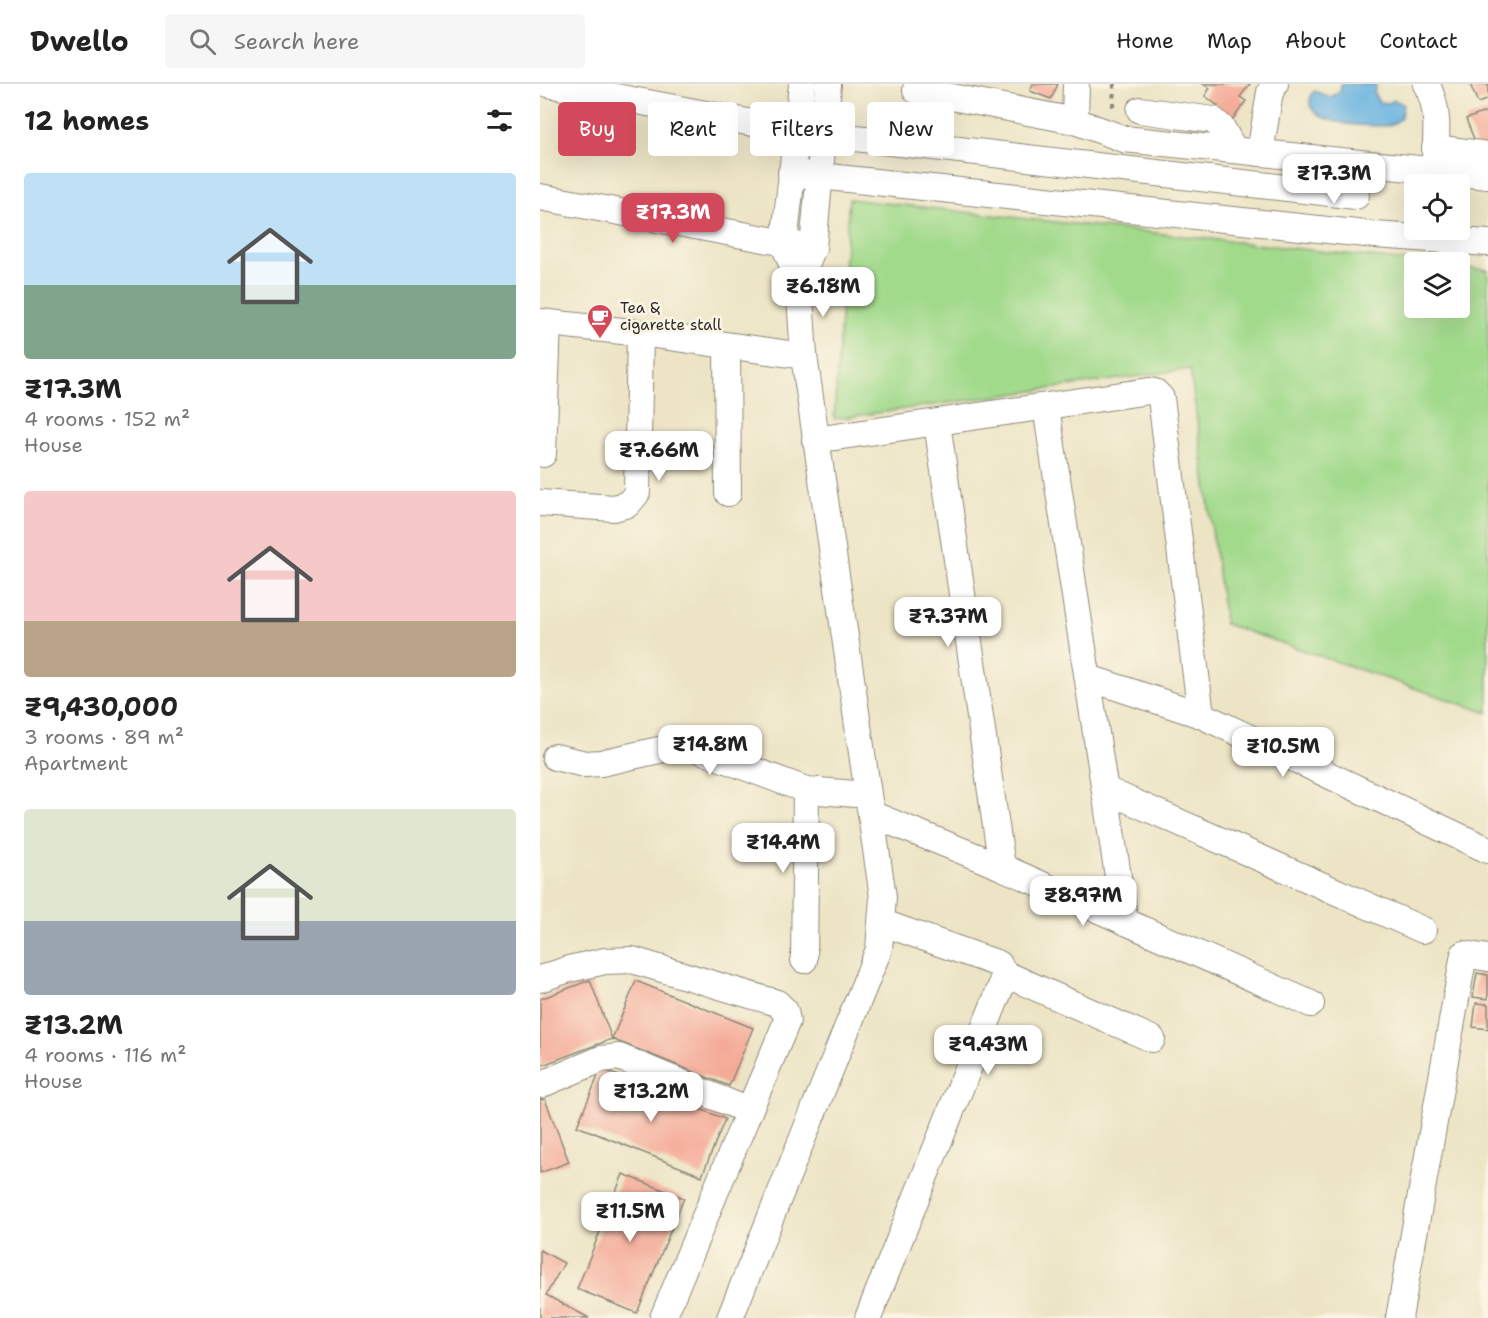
<!DOCTYPE html>
<meta charset="utf-8">
<style>
:root{--surface:#fff;--page:#f6f6f6;--text:#222;--muted:#767676;--line:#e0e0e0;--accent:#d1495b}
body{margin:0;font-family:"Shantell Sans",sans-serif;background:var(--page);color:var(--text);height:100vh;display:flex;flex-direction:column;font-size:22px;white-space:nowrap}
*{box-sizing:border-box;margin:0}
p{font-size:20px;color:var(--muted)}
.icon{flex:none;width:33px;height:33px;fill:none;stroke:currentColor;stroke-width:2;stroke-linecap:round;stroke-linejoin:round}
.map{position:relative;flex:1;overflow:hidden}
.details{display:flex;flex-direction:column;background:var(--surface);width:540px}
.details>*{flex:none}
.guide{position:absolute;left:18px;top:18px;width:570px;height:54px;display:flex;gap:12px}
.fabs{position:absolute;left:864px;top:90px;display:grid;gap:12px}
.fabs a{display:grid;place-items:center;width:66px;height:66px;border-radius:6px;background:var(--surface);box-shadow:0 6px 24px #0002;font-size:30px}
.price{position:absolute;translate:-50% -51px;padding:0 14px;border-radius:12px;background:#fff;color:#222;font-size:20px;line-height:39px;filter:drop-shadow(0 2px 3px #0008)}
.price::after{content:'';position:absolute;left:50%;top:36px;width:18px;height:14px;margin-left:-9px;background:inherit;clip-path:polygon(0 0,100% 0,50% 100%)}
.price.active{background:var(--accent);color:#fff}
ul{padding:0;list-style:none}
li{display:grid;align-content:center;gap:12px;height:318px;padding:0 24px}
li span{display:grid;place-items:center;height:186px;border-radius:6px;color:#555}
li>.icon{margin-inline-start:auto}
span .icon{width:108px;height:108px;fill:#fffc;stroke-width:1}
li b{font-size:26px}
h2{display:flex;justify-content:space-between;align-items:center;height:72px;padding:0 24px;font-size:26px}
.pill{padding:0 21px;border-radius:6px;background:var(--surface);box-shadow:0 6px 24px #0002;font-size:21px;line-height:54px}
.pill.active{background:var(--accent);color:#fff}
header{display:flex;align-items:center;gap:36px;box-sizing:border-box;height:84px;padding:0 30px;background:var(--surface);border-bottom:2px solid var(--line)}
header strong{font-size:28px}
nav{display:flex;gap:33px;margin-inline-start:auto;font-size:21px}
.search{width:420px;height:54px;background:var(--page);display:flex;align-items:center;gap:15px;box-sizing:border-box;padding:0 21px;border-radius:6px;color:var(--muted);font-size:22px}
main{display:flex;flex:1;min-height:0}
.map>svg:first-child{display:block}
.green{fill:#a2da8c;stroke:#66825c;stroke-width:1.5}
.water{fill:#67b3e0;stroke:#496f86;stroke-width:1.5}
.building{fill:#f4aa97}
.lines{fill:none;stroke-linecap:round;stroke-linejoin:round}
.minor-casing{stroke:#8c8878;stroke-width:28}
.path{stroke:#8c8878;stroke-width:4;stroke-dasharray:4.5 4.5;stroke-linecap:butt}
.minor{stroke:#fff;stroke-width:26}
.labels{text-anchor:middle;dominant-baseline:central;stroke-width:5;stroke-linejoin:round;paint-order:stroke}
.poi-label{font-size:15px;fill:#2b2b2b;stroke:#fcf5e5;text-anchor:start}
</style>
<header>
<strong>Dwello</strong>
<div class="search"><svg class="icon" aria-label="search" viewBox="0 0 24 24"><circle cx="10" cy="10" r="6"/><path d="M15 15l6 6"/></svg>Search here</div>
<nav><a>Home</a><a>Map</a><a>About</a><a>Contact</a></nav>
</header>
<main>
<section class="details">
<h2>12 homes<svg class="icon" aria-label="filters" viewBox="0 0 24 24"><path d="M4 7h16M4 17h16"/><circle cx="9" cy="7" r="2"/><circle cx="15" cy="17" r="2"/></svg></h2>
<ul>
<li><span style="background:linear-gradient(#bfe0f5 60%,#7fa58c 0)"><svg class="icon" aria-label="home" viewBox="0 0 24 24"><path d="M3 11l9-7 9 7M6 9v11h12V9"/></svg></span><div><b>₹17.3M</b><p>4 rooms · 152 m²</p><p>House</p></div></li>
<li><span style="background:linear-gradient(#f6c9c9 70%,#b9a48a 0)"><svg class="icon" aria-label="home" viewBox="0 0 24 24"><path d="M3 11l9-7 9 7M6 9v11h12V9"/></svg></span><div><b>₹9,430,000</b><p>3 rooms · 89 m²</p><p>Apartment</p></div></li>
<li><span style="background:linear-gradient(#dfe7d0 60%,#9aa5b1 0)"><svg class="icon" aria-label="home" viewBox="0 0 24 24"><path d="M3 11l9-7 9 7M6 9v11h12V9"/></svg></span><div><b>₹13.2M</b><p>4 rooms · 116 m²</p><p>House</p></div></li>
</ul>
</section>
<div class="map">
<svg width="948" height="1234" viewBox="0 0 948 1234">
<rect width="100%" height="100%" fill="#fcf5e5"/>
<filter id="ink" filterUnits="userSpaceOnUse"><feTurbulence type="fractalNoise" baseFrequency=".0167" numOctaves="2"/><feDisplacementMap in="SourceGraphic" scale="12" xChannelSelector="R" yChannelSelector="G"/><feConvolveMatrix kernelMatrix="1 2 1 2 8 2 1 2 1" color-interpolation-filters="sRGB"/></filter>
<filter id="wash" filterUnits="userSpaceOnUse"><feTurbulence type="fractalNoise" baseFrequency=".008" numOctaves="4" result="noise"/><feDisplacementMap in="SourceGraphic" scale="24" xChannelSelector="R" yChannelSelector="G"/><feGaussianBlur stdDeviation="1.35" result="paint"/><feColorMatrix in="noise" values="0 0 0 0 0 0 0 0 0 0 0 0 0 0 0 0 0 1.4 0 .05"/><feComposite in="paint" operator="in"/></filter>
<g filter="url(#wash)">
<rect width="100%" height="100%" fill="#ece4c4"/>
<path class="green" d="M309 115 877 178H874V224H920V183L948 186V629L685 540 650 285 294 335Z"/>
<path class="water" d="M801 0H836L834 10 839 18 849 19 854 16 863 20 861 34C857 37 854 40 849 41 830 44 751 40 774 7L790 13 800 8Z"/>
<g id="blocks">
<g class="building">
<path d="M493 0H518L511 15 490 7Z"/>
<path d="M663 0H710L700 13 706 17 691 38 674 27 678 22 665 12 670 4Z"/>
<path d="M930 0H948V15L938 19Z"/>
<path d="M948 27V62L938 65 926 35Z"/>
<path d="M937 889 948 891V915L933 913Z"/>
<path d="M50 896 72 955 0 982V915Z"/>
<path d="M96 897 213 944 189 1002 72 955Z"/>
<path d="M936 919 948 920V945L933 943Z"/>
<path d="M61 985 185 1035 162 1092 37 1042Z"/>
<path d="M5 1015 29 1078 0 1089V1016Z"/>
<path d="M83 1090 144 1114 97 1229 37 1205Z"/>
<path d="M0 1166 24 1179 6 1211 49 1234H0Z"/>
</g>
</g>
</g>
<g filter="url(#ink)">
<use href="#blocks" fill-opacity="0" stroke="#8c8878" stroke-width="1.5"/>
<g class="lines">
<defs>
<g id="minor">
<path d="M8 0 255 47 816 112"/>
<path d="M377 0 376 6 535 37"/>
<path d="M536 0 535 37 584 55 948 92"/>
<path d="M886 0C901 25 896 58 894 86"/>
<path d="M600 26 673 36 682 44 694 66"/>
<path d="M895 64 948 71"/>
<path d="M720 69 730 8 735 0"/>
<path d="M251 89 835 151 948 159"/>
<path d="M0 113 273 164"/>
<path d="M267 178 273 164 288 0"/>
<path d="M0 238 100 249 264 272"/>
<path d="M187 262 188 409"/>
<path d="M506 323 585 838"/>
<path d="M397 339 462 783"/>
<path d="M275 356 609 307 615 308 621 314 661 631"/>
<path d="M3 370 8 239"/>
<path d="M0 419 74 424 88 420 97 409 100 249"/>
<path d="M549 594 661 631 948 766"/>
<path d="M15 673 45 680 61 679 137 662H149L266 706 328 711"/>
<path d="M566 706 883 846"/>
<path d="M331 730 462 783 771 920"/>
<path d="M264 876 266 706"/>
<path d="M463 889 612 955"/>
<path d="M0 895 29 885 65 877 92 876 237 919 245 927 247 937 209 1027"/>
<path d="M0 1001 61 975 79 973 209 1027 123 1234"/>
<path d="M190 1234 339 865 343 813 264 272 259 198 244 160 262 0"/>
<path d="M328 1234 462 900 463 889 459 880 343 839"/>
<path d="M859 1234 924 870 948 874"/>
</g>
</defs>
<use href="#minor" class="minor-casing"/>
<path class="path" d="M574 0 573 22 576 26"/>
<use href="#minor" class="minor"/>
</g>
</g>
<defs>
<symbol id="cafe-pin" viewBox="-11 -11 22 30"><path d="M0 17L-7.5 6A9.5 9.5 0 1 1 7.5 6Z" fill="#d1495b" stroke="#fcf5e5"/><path d="M-5.5-4.5H6V0H3Q3 3.5 0 3.5H-2.5Q-5.5 3.5-5.5 0ZM3-3.2v2h1.7v-2ZM-6 4.5H4V6H-6Z" fill="#fff"/></symbol>
</defs>
<g fill-rule="evenodd">
<use href="#cafe-pin" x="45" y="218" width="30" height="40"/>
</g>
<g class="labels">
<g class="poi-label">
<text x="80" y="224">Tea &amp;<tspan x="80" dy="17">cigarette stall</tspan></text>
</g>
</g>
</svg>
<div class="fabs">
<a><svg class="icon" aria-label="locate" viewBox="0 0 24 24"><circle cx="12" cy="12" r="6"/><path d="M12 2v4M12 18v4M2 12h4M18 12h4"/></svg></a>
<a><svg class="icon" aria-label="layers" viewBox="0 0 24 24"><path d="M12 4l9 5-9 5-9-5zM3 14l9 5 9-5"/></svg></a>
</div>
<b class="price" style="left:794px;top:121px">₹17.3M</b>
<b class="price active" style="left:133px;top:160px">₹17.3M</b>
<b class="price" style="left:283px;top:234px">₹6.18M</b>
<b class="price" style="left:119px;top:398px">₹7.66M</b>
<b class="price" style="left:408px;top:564px">₹7.37M</b>
<b class="price" style="left:170px;top:692px">₹14.8M</b>
<b class="price" style="left:743px;top:694px">₹10.5M</b>
<b class="price" style="left:243px;top:790px">₹14.4M</b>
<b class="price" style="left:543px;top:843px">₹8.97M</b>
<b class="price" style="left:448px;top:992px">₹9.43M</b>
<b class="price" style="left:111px;top:1039px">₹13.2M</b>
<b class="price" style="left:90px;top:1159px">₹11.5M</b>
<div class="guide">
<a class="pill active">Buy</a>
<a class="pill">Rent</a>
<a class="pill">Filters</a>
<a class="pill">New</a>
</div>
</div>
</main>
